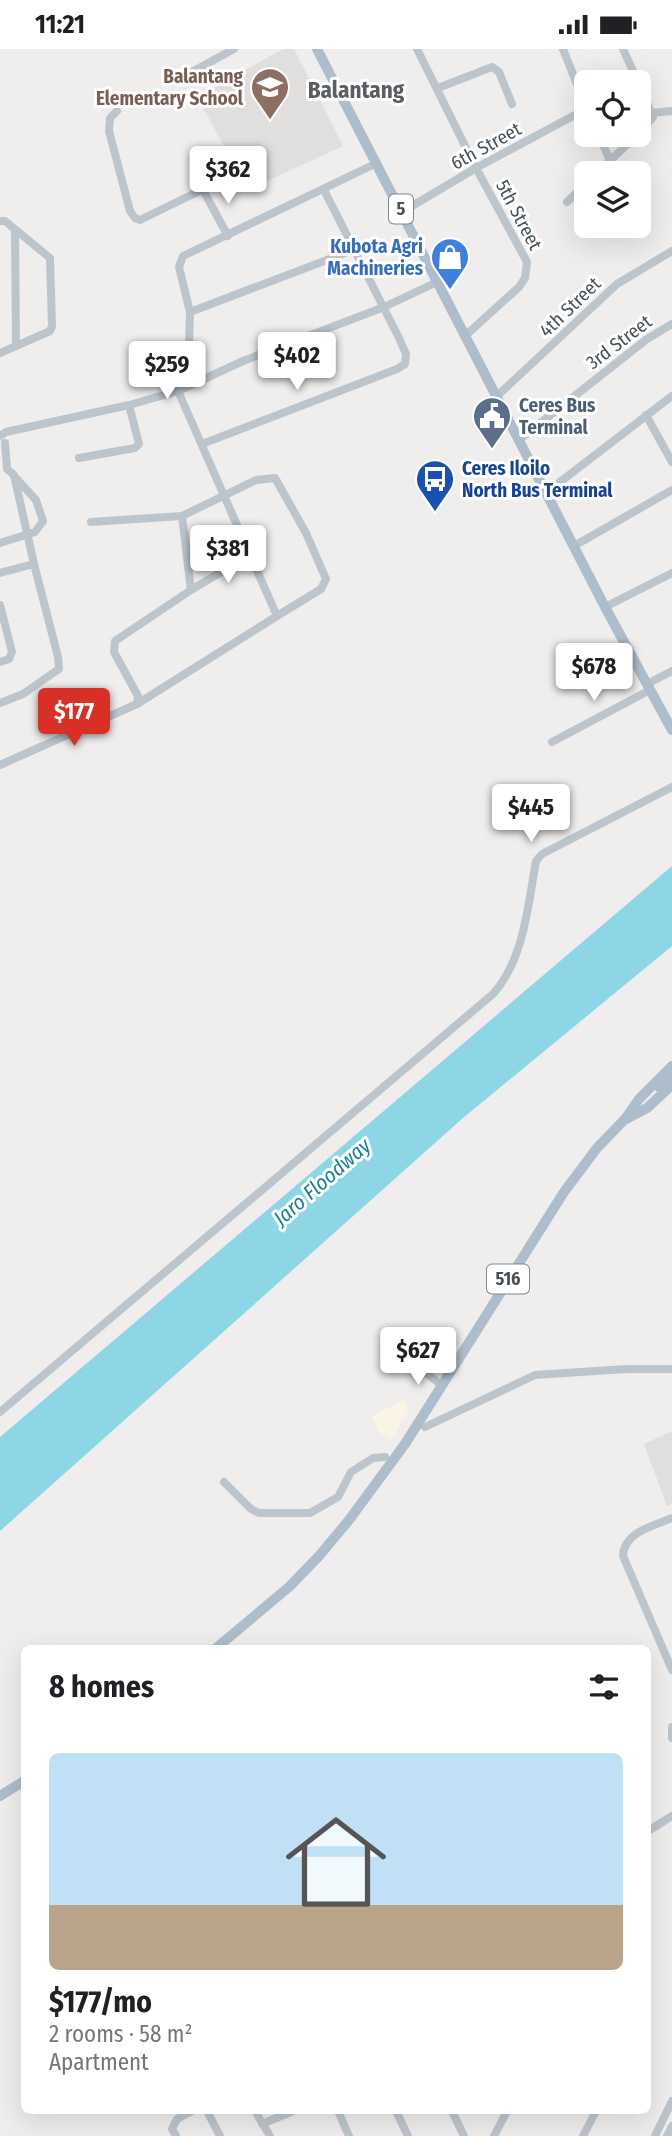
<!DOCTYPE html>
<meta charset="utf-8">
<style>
:root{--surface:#fff;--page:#f6f6f6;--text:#202124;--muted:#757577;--accent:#d93025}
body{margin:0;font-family:"Fira Sans Condensed",sans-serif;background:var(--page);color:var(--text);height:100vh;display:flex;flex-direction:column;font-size:26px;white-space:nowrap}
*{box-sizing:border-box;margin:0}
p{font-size:23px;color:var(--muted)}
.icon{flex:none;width:38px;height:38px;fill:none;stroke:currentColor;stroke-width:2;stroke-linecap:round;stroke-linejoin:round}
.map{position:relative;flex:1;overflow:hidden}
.panel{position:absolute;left:21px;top:1596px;width:630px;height:469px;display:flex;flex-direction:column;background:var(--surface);border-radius:10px;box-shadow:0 7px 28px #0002}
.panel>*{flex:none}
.buttons{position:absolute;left:574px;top:21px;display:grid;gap:14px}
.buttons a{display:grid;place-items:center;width:77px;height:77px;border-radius:10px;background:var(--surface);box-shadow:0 7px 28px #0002;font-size:35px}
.price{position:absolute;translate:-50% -60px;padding:0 16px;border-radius:7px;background:#fff;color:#222;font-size:23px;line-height:46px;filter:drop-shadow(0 2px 4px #0008)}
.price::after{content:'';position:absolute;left:50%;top:42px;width:21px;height:16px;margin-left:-10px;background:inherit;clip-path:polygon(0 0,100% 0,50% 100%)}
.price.on{background:var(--accent);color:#fff}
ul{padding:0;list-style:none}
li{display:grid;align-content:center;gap:14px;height:371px;padding:0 28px}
li span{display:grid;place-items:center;height:217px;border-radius:10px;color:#555}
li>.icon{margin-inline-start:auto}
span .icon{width:126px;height:126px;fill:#fffc;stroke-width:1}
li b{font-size:30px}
h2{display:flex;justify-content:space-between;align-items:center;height:84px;padding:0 28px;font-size:30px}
.status{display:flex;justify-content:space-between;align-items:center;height:49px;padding:0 35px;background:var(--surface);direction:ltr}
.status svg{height:19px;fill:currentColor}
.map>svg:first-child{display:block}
.commercial{fill:#faf4e6}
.education{fill:#e1dede}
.water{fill:#8dd6e6}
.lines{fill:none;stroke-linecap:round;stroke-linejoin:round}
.minor{stroke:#bcc5cc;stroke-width:8}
.major{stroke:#aebdcb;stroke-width:10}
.labels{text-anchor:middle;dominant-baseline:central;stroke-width:6;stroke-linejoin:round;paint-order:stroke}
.shield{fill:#fff;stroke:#7e858b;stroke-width:2}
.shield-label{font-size:18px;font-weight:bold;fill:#475159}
.education-label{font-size:19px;font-weight:bold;fill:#785e54;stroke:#fff;text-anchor:end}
.street-label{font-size:19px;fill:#475159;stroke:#fff}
.shop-label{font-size:19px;font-weight:bold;fill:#366cbe;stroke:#fff;text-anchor:end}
.service-label{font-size:19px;font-weight:bold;fill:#4e5e75;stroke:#fff;text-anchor:start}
.transit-label{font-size:19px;font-weight:bold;fill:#164399;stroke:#fff;text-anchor:start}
.water-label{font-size:21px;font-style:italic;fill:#158097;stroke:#fff}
.quarter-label{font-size:23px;font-weight:bold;fill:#5a5e62;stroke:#fff}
</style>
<div class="status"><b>11:21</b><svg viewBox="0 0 49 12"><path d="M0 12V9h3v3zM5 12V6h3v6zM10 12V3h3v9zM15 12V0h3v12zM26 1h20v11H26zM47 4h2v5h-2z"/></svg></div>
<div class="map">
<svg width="672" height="2087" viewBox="0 0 672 2087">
<rect width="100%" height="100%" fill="#f0eded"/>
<path class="commercial" d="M404 1351 409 1361 391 1391 379 1383 372 1367Z"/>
<g class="education">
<path d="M283 0H294L343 97 248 141 197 48Z"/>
<path d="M672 1382V1455L667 1457 644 1395Z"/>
</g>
<path class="water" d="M672 817V897L463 1069 0 1482V1388Z"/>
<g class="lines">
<g class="minor">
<path d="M417 0 476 119 527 213 525 229 519 238 465 287"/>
<path d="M563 0 586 58"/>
<path d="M623 0 638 33"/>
<path d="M188 25 234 0"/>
<path d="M639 35 653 68 639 84"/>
<path d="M438 39 492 18 499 23 512 55"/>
<path d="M117 62 110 69 109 82 130 162 135 169 140 171 228 128"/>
<path d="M652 64 672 62"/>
<path d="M599 86 610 112"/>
<path d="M597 124 637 86"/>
<path d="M203 141 228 187"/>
<path d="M567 153 586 135"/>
<path d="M402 163 476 119 586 60"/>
<path d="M0 172H5L50 209 52 277 50 282 0 304"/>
<path d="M15 181 16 297"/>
<path d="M190 263 353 201"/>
<path d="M497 347 617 235 672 202"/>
<path d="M646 366 672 413"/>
<path d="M0 387 6 383 129 356 178 342 243 312 384 258 437 233"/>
<path d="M520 390 647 290 672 275"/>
<path d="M202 395 397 320 405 315 406 305 399 289 324 141"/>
<path d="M79 409 135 399 139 395 129 356"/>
<path d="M547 443 672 347"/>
<path d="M91 473 182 467 256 431 275 429 306 484 326 530 321 540 277 567"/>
<path d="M0 494 35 483 43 472 36 451 14 427"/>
<path d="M574 497 672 441"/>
<path d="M0 524 34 515 14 426 7 420 5 394"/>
<path d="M191 541 251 505"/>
<path d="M0 556 12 603 9 610 0 613"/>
<path d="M605 558 672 524"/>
<path d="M647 635 672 622"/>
<path d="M0 654 23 645 59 620 58 608 34 515"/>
<path d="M137 655 138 647 114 603 115 592 191 541 182 467"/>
<path d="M552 693 650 641"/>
<path d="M0 716 137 655 277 567 178 342 189 298 190 263 179 218 183 207 377 114"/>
<path d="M402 1312 408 1309 441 1336"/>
<path d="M0 1363 493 945C524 911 528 856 536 812L542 805 672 738"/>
<path d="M425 1378 535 1326 626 1320H672"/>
<path d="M224 1433 251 1460 259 1464H310L338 1448 351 1423 373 1409 385 1408"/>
<path d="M672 1469C653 1477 624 1483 623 1507L672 1621"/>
<path d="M672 1678V1689"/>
<path d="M648 1782 672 1767"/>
<path d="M207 2062 220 2087"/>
<path d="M255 2062 270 2087"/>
<path d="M338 2062 349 2087"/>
<path d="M396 2062 408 2087"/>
<path d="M452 2062 464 2087"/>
<path d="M262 2075 293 2062"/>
<path d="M176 2087 172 2080 177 2070 192 2062"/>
<path d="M494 2087 507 2062"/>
<path d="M583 2087 596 2062"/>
<path d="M655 2087 672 2052"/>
<path d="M667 2087 672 2077"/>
</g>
<g class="major">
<path d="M317 0 605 558 672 681"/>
<path d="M659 1038 672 1027"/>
<path d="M626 1070 647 1059 672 1036"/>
<path d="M215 1600 289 1538 319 1507 349 1471 405 1395 564 1143 597 1099 625 1070 639 1050 672 1017"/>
<path d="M0 1747 24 1732"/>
</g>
</g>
<defs>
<symbol id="school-pin" viewBox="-11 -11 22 30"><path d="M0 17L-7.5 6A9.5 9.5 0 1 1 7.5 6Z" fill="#8d6e63" stroke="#fff"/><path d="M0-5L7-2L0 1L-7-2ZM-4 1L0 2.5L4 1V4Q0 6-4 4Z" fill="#fff"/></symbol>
<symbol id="shop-pin" viewBox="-11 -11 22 30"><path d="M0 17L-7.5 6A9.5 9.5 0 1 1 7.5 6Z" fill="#3f7fe0" stroke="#fff"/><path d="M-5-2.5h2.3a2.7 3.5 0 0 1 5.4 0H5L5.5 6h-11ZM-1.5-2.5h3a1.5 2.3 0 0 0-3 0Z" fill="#fff"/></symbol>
<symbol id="civic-pin" viewBox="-11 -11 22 30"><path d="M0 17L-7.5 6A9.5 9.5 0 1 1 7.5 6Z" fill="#5c6f8a" stroke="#fff"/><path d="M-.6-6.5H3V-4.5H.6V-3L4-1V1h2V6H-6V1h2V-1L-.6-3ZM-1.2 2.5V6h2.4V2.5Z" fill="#fff"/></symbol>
<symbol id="bus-pin" viewBox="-11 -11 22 30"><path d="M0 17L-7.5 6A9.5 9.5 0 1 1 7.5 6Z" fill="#1a4fb4" stroke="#fff"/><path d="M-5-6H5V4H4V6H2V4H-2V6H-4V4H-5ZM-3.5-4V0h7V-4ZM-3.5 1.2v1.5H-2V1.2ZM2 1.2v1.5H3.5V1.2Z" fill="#fff"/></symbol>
</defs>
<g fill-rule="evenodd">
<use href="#school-pin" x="248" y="16" width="44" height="60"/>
<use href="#shop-pin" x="428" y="186" width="44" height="60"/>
<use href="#civic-pin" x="470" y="345" width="44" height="60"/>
<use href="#bus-pin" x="413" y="408" width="44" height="60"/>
</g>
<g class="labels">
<g class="shield">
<rect x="389" y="145.5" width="24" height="29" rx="5"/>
<rect x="487" y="1215.5" width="42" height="29" rx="5"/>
</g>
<g class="shield-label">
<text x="401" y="160">5</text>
<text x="508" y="1230">516</text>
</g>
<g class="education-label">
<text x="243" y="27">Balantang<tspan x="243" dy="22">Elementary School</tspan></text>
</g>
<g class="street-label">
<text transform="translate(486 97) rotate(-29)">6th Street</text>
<text transform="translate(519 166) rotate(62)">5th Street</text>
<text transform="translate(570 258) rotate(-44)">4th Street</text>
<text transform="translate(619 293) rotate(-37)">3rd Street</text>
</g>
<g class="shop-label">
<text x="423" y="197">Kubota Agri<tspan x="423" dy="22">Machineries</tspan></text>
</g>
<g class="service-label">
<text x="519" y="356">Ceres Bus<tspan x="519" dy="22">Terminal</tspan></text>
</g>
<g class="transit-label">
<text x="462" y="419">Ceres Iloilo<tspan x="462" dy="22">North Bus Terminal</tspan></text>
</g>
<g class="water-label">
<text transform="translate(322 1133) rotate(-41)">Jaro Floodway</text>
</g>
<g class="quarter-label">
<text x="356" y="41">Balantang</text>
</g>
</g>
</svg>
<div class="buttons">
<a><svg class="icon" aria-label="locate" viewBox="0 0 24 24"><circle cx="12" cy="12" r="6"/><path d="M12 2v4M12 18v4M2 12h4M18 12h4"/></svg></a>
<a><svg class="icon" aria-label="layers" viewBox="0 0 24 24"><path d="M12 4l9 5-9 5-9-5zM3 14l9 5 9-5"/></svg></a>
</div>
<b class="price" style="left:228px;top:157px">$362</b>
<b class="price" style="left:297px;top:343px">$402</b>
<b class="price" style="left:167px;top:352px">$259</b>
<b class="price" style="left:228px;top:536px">$381</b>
<b class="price" style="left:594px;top:654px">$678</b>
<b class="price on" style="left:74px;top:699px">$177</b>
<b class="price" style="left:531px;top:795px">$445</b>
<b class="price" style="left:418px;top:1338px">$627</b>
<section class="panel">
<h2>8 homes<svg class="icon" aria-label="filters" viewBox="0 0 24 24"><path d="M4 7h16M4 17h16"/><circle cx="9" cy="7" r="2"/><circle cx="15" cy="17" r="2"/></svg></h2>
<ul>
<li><span style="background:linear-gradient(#bfe0f5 70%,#b9a48a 0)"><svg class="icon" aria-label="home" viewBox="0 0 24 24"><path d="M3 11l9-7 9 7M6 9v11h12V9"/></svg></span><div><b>$177/mo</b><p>2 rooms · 58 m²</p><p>Apartment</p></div></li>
</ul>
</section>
</div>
